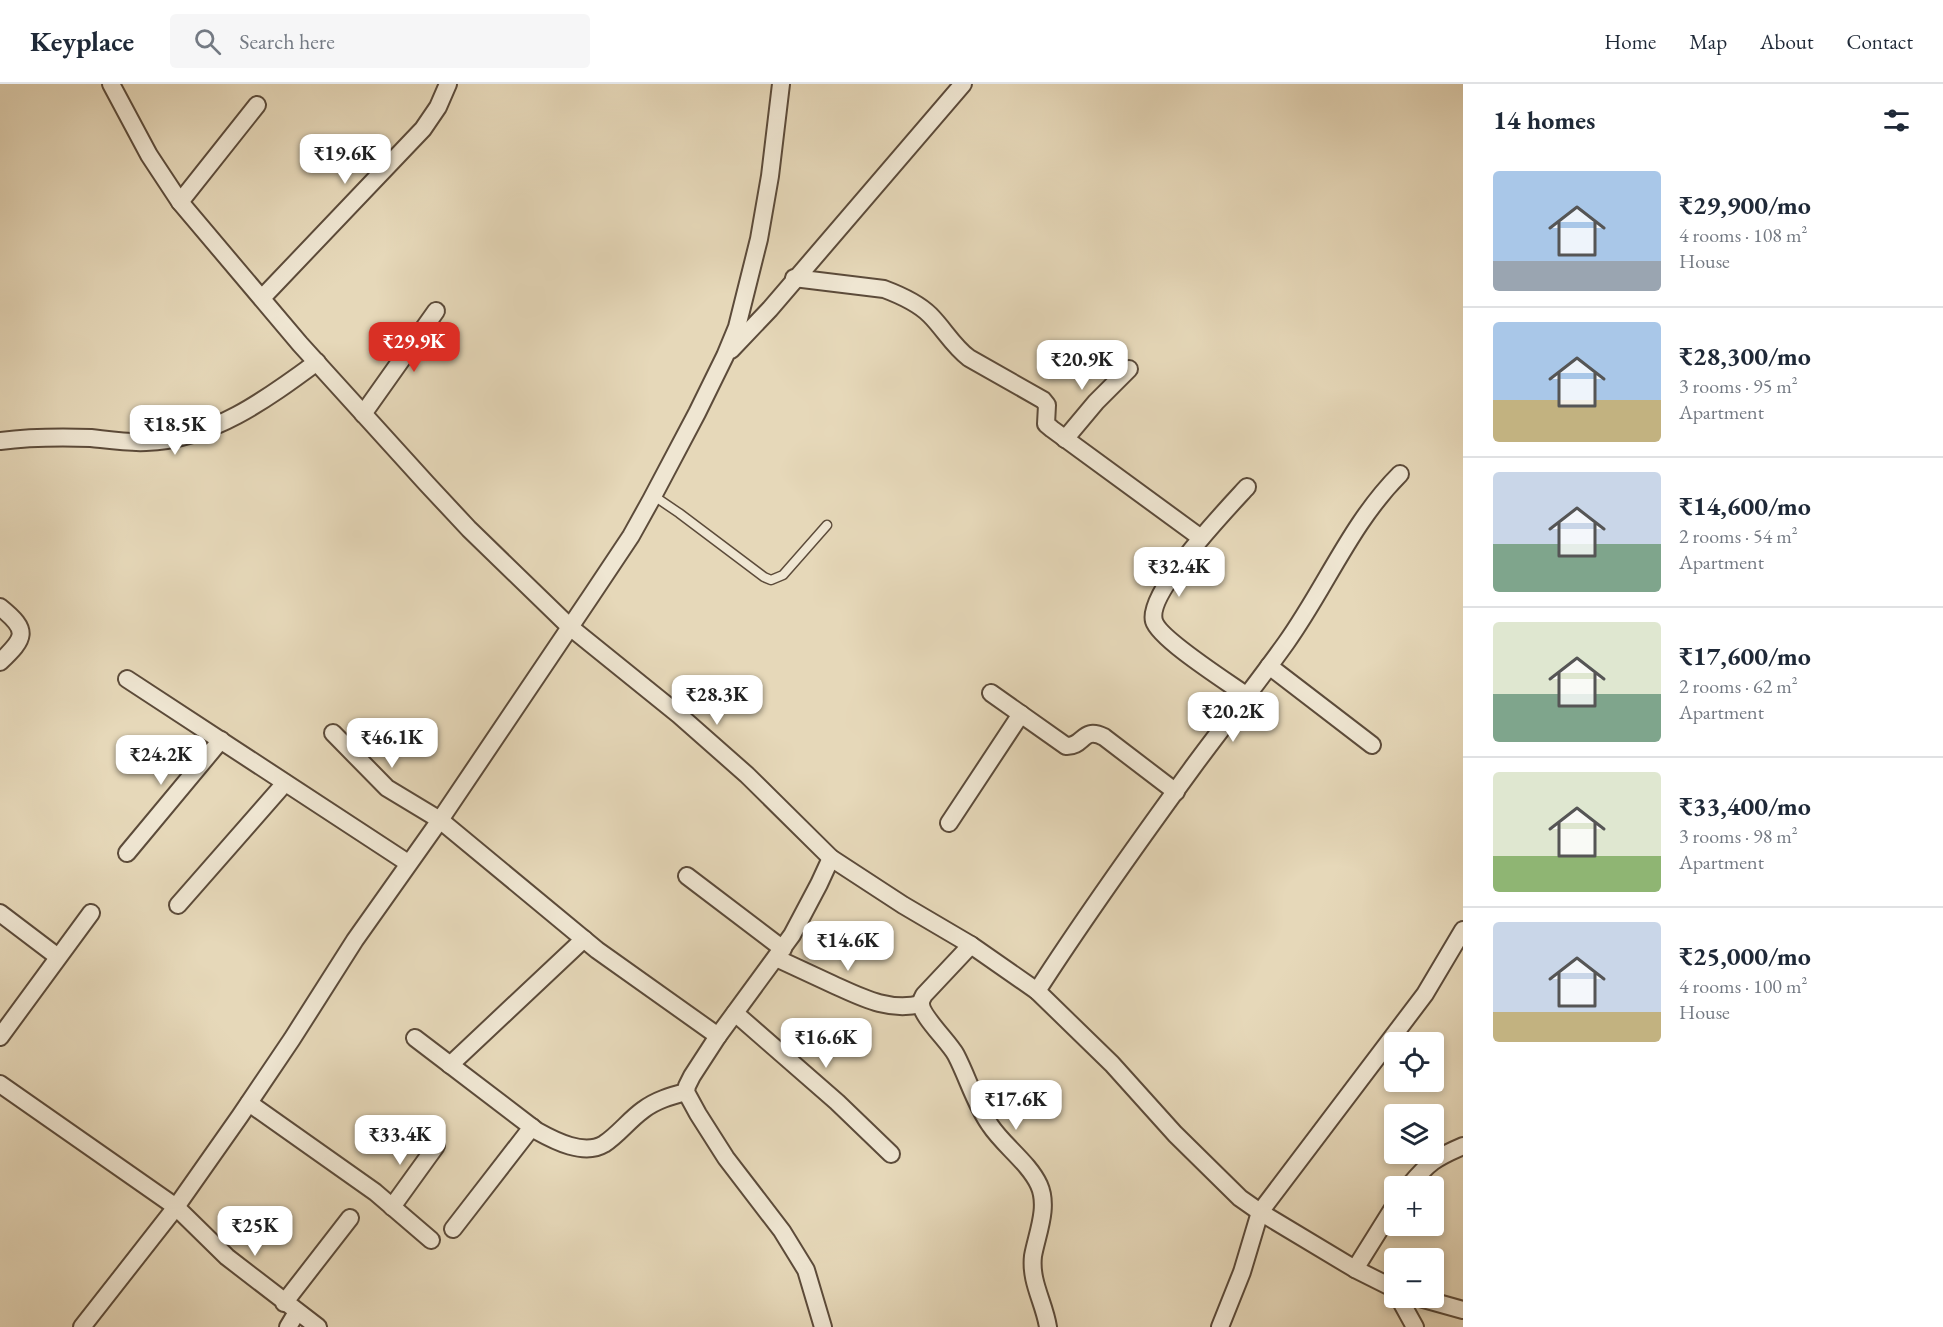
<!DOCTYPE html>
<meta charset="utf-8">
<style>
:root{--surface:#fff;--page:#f6f6f7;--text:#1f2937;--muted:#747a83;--line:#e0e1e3;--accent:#d93025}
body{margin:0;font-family:"EB Garamond",serif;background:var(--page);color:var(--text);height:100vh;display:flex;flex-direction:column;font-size:22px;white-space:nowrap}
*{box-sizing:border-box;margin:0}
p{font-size:20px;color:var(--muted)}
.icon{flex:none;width:33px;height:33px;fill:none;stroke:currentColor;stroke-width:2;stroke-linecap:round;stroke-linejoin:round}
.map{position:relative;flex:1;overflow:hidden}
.drawer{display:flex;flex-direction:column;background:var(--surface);width:480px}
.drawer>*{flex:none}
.tools{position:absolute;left:1384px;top:948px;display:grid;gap:12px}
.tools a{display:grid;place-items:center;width:60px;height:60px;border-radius:6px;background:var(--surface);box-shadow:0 3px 9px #0003;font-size:30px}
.price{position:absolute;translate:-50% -51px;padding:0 14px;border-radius:12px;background:#fff;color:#222;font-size:20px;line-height:39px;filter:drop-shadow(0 2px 3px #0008)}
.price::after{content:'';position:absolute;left:50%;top:36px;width:18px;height:14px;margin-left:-9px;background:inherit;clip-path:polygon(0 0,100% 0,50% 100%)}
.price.on{background:var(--accent);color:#fff}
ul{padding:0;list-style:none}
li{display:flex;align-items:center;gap:18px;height:150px;padding:0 30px}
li+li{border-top:2px solid var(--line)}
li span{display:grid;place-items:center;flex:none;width:168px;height:120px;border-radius:6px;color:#555}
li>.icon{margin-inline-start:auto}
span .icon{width:72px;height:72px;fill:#fffc;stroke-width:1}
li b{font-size:26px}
h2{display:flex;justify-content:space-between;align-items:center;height:72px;padding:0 30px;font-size:26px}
header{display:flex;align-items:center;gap:36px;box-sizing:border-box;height:84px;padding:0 30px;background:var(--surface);border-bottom:2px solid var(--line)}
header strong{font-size:28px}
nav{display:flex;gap:33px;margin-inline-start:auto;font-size:21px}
.search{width:420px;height:54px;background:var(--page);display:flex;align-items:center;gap:15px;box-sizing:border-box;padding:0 21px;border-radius:6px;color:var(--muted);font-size:22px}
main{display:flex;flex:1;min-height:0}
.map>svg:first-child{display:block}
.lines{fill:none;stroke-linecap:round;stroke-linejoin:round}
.lane-casing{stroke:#5c4b3a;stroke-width:11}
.street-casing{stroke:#5c4b3a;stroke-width:20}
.lane{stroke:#efe6d2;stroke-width:8}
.street{stroke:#efe6d2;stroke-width:16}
</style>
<header>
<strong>Keyplace</strong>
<div class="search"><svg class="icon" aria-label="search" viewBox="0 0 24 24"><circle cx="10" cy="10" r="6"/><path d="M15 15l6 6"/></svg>Search here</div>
<nav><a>Home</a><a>Map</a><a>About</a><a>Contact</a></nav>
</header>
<main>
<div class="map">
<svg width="1463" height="1243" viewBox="0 0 1463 1243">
<rect width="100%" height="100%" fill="#e6d8b9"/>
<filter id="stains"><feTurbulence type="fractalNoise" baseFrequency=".00333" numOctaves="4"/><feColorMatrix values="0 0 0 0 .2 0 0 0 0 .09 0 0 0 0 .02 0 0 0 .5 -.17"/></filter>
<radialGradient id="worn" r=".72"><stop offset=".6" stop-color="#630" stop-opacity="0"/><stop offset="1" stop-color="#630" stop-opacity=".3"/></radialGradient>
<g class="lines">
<defs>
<path id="lane" d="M654 412 679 429 764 493 771 496 783 491 827 441"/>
<g id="street">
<path d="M111 0 149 71 180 118 300 260 427 400 469 445 570 543 679 631 747 691 831 774 903 821 971 861 1037 907 1112 980 1175 1050 1240 1114 1260 1128 1355 1185 1395 1205"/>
<path d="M180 118 257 21"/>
<path d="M794 194 884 205C900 211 918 219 930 231 944 245 953 262 969 274L1043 316 1047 321 1046 340 1052 345 1201 454"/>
<path d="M262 214 423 45 438 23 448 0"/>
<path d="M731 266 770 225 963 0"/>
<path d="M363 330 436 227"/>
<path d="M1065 355 1096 318 1129 285"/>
<path d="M0 357C31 353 61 353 91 354 109 356 128 359 146 358 211 356 267 315 317 278"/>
<path d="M1247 403C1227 425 1146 509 1154 537 1159 555 1229 599 1247 612"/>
<path d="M0 523C30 547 25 554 0 578"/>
<path d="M1269 582 1372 661"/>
<path d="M127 595 408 779"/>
<path d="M991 609 1066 662C1084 663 1082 642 1104 653L1176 708"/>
<path d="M333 649 387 704 440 736 597 866 718 952"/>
<path d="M949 739 1021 630"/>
<path d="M127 769 221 656"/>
<path d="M687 792 783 865"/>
<path d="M178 821 285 699"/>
<path d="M0 829 58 873"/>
<path d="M971 861 924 911C923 913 921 916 921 919 920 931 949 958 956 971 968 994 975 1020 990 1041 1003 1061 1029 1079 1039 1101 1049 1123 1037 1150 1033 1172 1030 1198 1044 1218 1048 1243"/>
<path d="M776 874C795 883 813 891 832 900 861 913 888 928 921 920"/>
<path d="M1037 907C1086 831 1139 757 1193 683 1224 641 1256 601 1286 559 1326 503 1351 439 1400 390"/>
<path d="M735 929 837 1018 891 1070"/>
<path d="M0 953 91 829"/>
<path d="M415 954 537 1047C555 1057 584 1072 604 1060 618 1051 629 1036 643 1026 656 1016 671 1012 686 1008"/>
<path d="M450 981 584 855"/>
<path d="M0 1000 176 1123 227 1173 318 1243"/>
<path d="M249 1019 375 1108 431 1156"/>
<path d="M1409 1102C1429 1078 1435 1074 1463 1062"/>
<path d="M392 1123 436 1062"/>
<path d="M453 1145 532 1043"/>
<path d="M1355 1185 1395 1121"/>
<path d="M1399 1214 1415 1243"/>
<path d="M1420 1214 1463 1226"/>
<path d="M284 1219 350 1134"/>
<path d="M82 1243 176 1123 240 1032 292 955 355 856 440 736 591 512 631 452 651 416 697 329 725 272 737 243 759 155 770 92 781 0"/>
<path d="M288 1243 297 1228"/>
<path d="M823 1243 806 1186 782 1147 726 1074 698 1030 686 1008 687 1002 692 992 718 952 792 851 819 800 831 774"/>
<path d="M1220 1243 1242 1188 1260 1128 1425 910 1463 846"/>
</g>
</defs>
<use href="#lane" class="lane-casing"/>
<use href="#street" class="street-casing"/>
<use href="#lane" class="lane"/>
<use href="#street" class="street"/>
</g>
<rect width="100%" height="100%" filter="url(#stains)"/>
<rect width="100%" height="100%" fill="url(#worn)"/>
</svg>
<div class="tools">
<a><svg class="icon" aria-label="locate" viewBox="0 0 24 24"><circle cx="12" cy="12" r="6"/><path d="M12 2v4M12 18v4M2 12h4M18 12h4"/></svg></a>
<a><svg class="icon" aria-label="layers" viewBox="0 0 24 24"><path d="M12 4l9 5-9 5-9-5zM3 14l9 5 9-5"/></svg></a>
<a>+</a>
<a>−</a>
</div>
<b class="price" style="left:345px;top:101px">₹19.6K</b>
<b class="price on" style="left:414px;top:289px">₹29.9K</b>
<b class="price" style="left:1082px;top:307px">₹20.9K</b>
<b class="price" style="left:175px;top:372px">₹18.5K</b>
<b class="price" style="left:1179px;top:514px">₹32.4K</b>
<b class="price" style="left:717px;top:642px">₹28.3K</b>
<b class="price" style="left:1233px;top:659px">₹20.2K</b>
<b class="price" style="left:392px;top:685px">₹46.1K</b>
<b class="price" style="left:161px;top:702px">₹24.2K</b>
<b class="price" style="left:848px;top:888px">₹14.6K</b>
<b class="price" style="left:826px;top:985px">₹16.6K</b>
<b class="price" style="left:1016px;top:1047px">₹17.6K</b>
<b class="price" style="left:400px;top:1082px">₹33.4K</b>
<b class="price" style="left:255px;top:1173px">₹25K</b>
</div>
<section class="drawer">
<h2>14 homes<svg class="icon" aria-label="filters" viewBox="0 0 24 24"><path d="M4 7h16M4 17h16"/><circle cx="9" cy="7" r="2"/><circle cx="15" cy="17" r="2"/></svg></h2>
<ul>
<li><span style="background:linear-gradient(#a9c7e8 75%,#9aa5b1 0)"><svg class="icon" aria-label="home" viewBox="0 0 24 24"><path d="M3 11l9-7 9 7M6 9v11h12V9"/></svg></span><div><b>₹29,900/mo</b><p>4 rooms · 108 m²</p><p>House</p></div></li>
<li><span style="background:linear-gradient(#a9c7e8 65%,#c2b280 0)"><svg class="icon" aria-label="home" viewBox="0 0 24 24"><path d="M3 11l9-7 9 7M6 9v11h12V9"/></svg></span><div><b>₹28,300/mo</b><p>3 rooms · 95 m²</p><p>Apartment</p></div></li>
<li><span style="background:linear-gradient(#c9d6e8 60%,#7fa58c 0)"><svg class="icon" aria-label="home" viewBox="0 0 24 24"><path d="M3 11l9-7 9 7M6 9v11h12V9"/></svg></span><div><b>₹14,600/mo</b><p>2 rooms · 54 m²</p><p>Apartment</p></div></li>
<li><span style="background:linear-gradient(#dfe7d0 60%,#7fa58c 0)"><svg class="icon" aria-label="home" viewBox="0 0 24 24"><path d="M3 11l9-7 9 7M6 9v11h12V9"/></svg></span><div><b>₹17,600/mo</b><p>2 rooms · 62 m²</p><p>Apartment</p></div></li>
<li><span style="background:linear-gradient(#dfe7d0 70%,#8fb573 0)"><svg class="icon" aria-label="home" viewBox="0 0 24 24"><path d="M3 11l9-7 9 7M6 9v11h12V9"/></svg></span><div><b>₹33,400/mo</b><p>3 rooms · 98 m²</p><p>Apartment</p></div></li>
<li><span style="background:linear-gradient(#c9d6e8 75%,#c2b280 0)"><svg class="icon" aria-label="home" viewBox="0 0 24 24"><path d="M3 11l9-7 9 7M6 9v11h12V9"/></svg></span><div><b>₹25,000/mo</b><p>4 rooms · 100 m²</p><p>House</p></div></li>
</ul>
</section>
</main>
